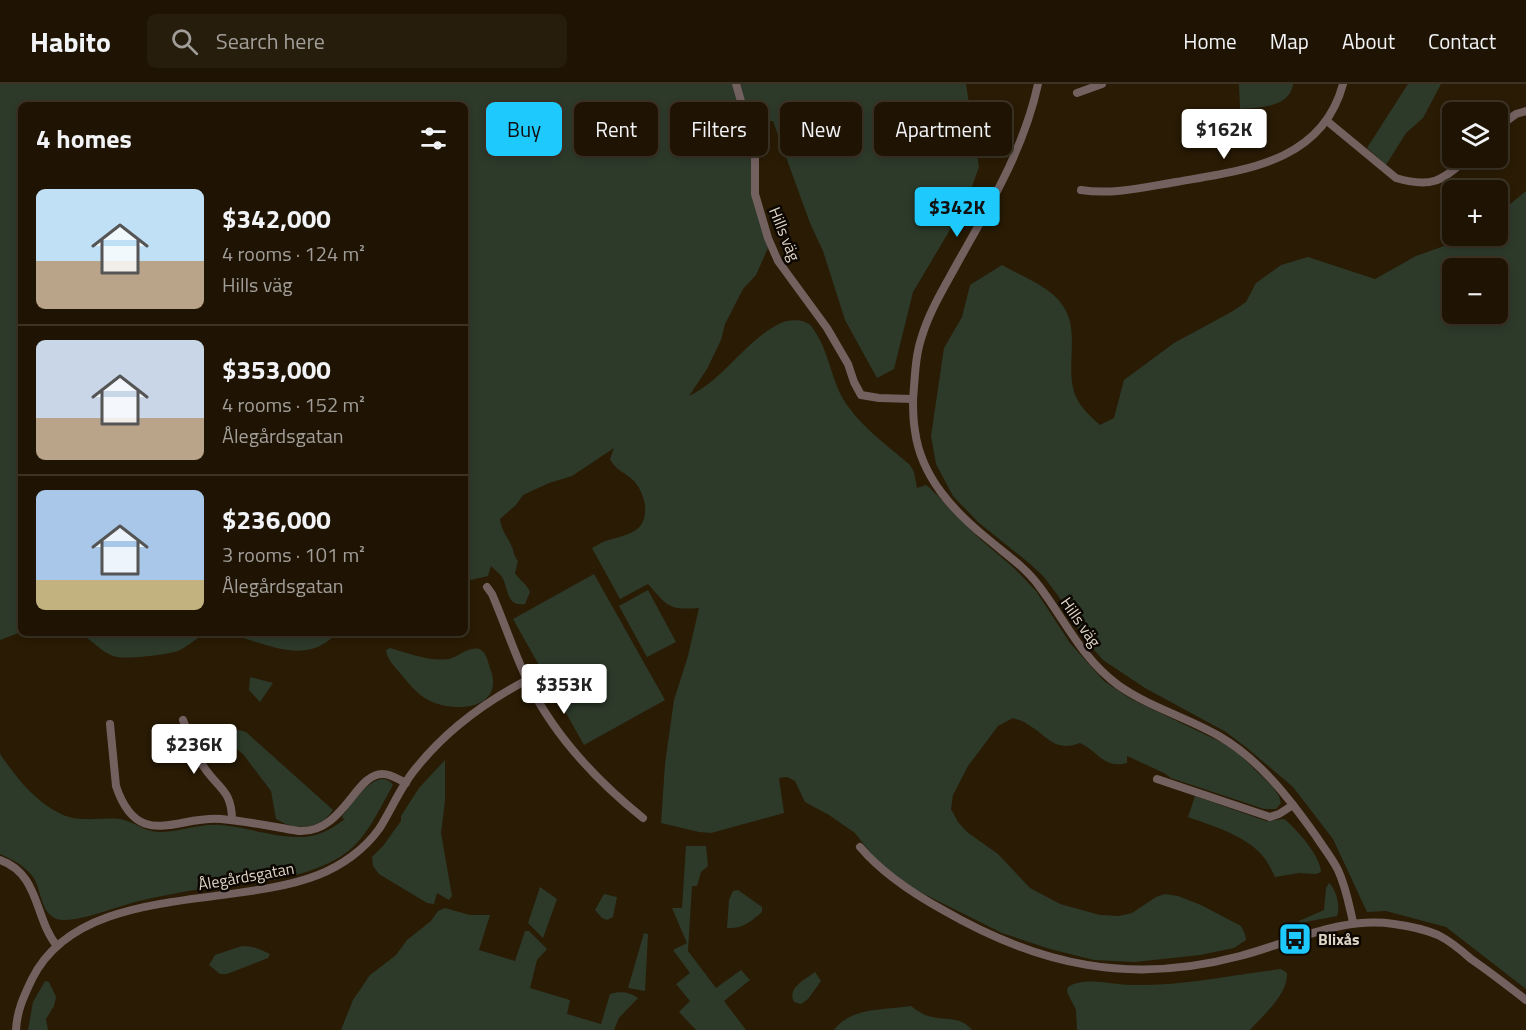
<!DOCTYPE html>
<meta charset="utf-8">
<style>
:root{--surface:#1f1403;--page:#271d0d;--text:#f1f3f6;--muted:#a19e9a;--line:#3c3325;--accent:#1dc9fd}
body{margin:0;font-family:"Titillium Web",sans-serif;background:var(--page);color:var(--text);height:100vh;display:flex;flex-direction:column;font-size:22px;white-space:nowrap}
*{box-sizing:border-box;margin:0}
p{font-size:20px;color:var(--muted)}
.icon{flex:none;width:33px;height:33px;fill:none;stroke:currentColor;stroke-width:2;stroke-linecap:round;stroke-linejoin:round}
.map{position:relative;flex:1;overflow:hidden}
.sheet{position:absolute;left:18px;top:18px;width:450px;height:534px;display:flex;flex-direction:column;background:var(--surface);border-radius:9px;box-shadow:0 3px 9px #0003,0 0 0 2px var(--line)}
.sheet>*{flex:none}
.guide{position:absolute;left:486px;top:18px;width:570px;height:54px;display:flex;gap:12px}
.controls{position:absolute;left:1442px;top:18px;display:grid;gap:12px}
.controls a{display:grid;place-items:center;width:66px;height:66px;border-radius:9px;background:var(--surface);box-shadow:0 3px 9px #0003,0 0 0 2px var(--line);font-size:30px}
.price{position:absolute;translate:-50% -51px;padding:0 14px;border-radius:6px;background:#fff;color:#222;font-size:20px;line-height:39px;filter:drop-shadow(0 2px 3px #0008)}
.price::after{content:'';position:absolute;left:50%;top:36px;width:18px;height:14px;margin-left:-9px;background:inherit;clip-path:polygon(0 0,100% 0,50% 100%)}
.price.active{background:var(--accent);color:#111}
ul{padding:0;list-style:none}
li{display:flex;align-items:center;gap:18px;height:150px;padding:0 18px}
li+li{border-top:2px solid var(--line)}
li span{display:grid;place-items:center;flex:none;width:168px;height:120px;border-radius:9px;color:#555}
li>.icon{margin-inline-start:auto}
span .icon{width:72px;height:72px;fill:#fffc;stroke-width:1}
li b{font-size:26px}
h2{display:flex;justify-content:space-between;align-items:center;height:72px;padding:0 18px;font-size:26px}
.tag{padding:0 21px;border-radius:9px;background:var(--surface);box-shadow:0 3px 9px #0003,0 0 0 2px var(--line);font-size:21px;line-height:54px}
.tag.active{background:var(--accent);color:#111}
header{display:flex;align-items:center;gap:36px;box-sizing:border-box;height:84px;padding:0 30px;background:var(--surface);border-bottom:2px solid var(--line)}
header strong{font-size:28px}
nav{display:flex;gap:33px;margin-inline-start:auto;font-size:21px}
.search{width:420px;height:54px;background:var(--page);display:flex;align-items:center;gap:15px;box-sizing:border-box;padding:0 21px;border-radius:9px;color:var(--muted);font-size:22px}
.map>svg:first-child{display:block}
.green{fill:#2d3a2a;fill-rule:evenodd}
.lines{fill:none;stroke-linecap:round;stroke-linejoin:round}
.minor{stroke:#736160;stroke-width:8}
.labels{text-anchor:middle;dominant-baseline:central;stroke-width:5;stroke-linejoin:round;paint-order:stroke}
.street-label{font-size:16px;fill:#dfd6c8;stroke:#0d0702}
.poi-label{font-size:16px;font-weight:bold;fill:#dfd6c8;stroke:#0d0702;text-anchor:start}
</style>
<header>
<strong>Habito</strong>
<div class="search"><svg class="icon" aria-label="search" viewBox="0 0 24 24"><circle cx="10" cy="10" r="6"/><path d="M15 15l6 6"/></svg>Search here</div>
<nav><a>Home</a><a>Map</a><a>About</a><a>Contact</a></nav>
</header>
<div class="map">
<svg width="1526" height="946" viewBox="0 0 1526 946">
<rect width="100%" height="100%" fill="#291b04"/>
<g class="green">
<path d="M0 0H966L979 83 966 119 913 208 894 285 877 294 845 236 823 167 810 139 773 37 746 38 752 68 754 117 768 164 756 191 743 205 725 240 721 256 707 285 689 312C725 295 745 256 781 239 789 235 805 235 811 242 828 263 830 291 842 313 858 341 886 360 910 381L914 388 917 404 926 401 930 404 979 454 1014 484 1036 507 1070 559 1104 597 1131 615 1225 660 1240 671 1272 702 1279 712 1281 719 1276 725H1264L1171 694 1164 689 1127 672V679C1104 685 1099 668 1080 659 1054 669 1047 651 1027 640 1023 637 1018 636 1013 634L998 642 968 682 953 711 951 725 958 738 967 748 998 770 1030 804 1060 820 1100 831 1119 832 1132 829 1156 813 1165 810 1178 812 1201 821 1241 842 1245 850 1246 856 1234 864 1200 871 1135 878 1094 876 1050 865 1002 849 918 807 883 785 855 749 829 731 805 718 795 697 787 693 779 694 784 729 711 749 699 748 661 739 665 680 674 616 688 572 699 524C669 526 668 523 648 500L620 515 592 464C598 461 603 457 609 456 629 450 647 448 645 422 644 413 640 404 634 397 624 387 617 388 610 375L614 364 572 392 549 399 523 411 516 421 500 435C502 449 507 451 512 463 514 468 514 472 518 477L515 489C520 497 527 500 530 508L525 520C506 523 509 505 502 493 500 490 495 486 491 482L488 492 471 496 465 490V21H21V548L0 556Z"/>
<path d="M1239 0H1293C1290 24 1259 23 1240 25Z"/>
<path d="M1408 0H1441L1423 34 1406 49 1386 81 1367 64Z"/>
<path d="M1526 107V905L1446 843 1386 827 1367 828 1333 755 1293 703 1247 664 1226 648 1145 604 1103 576 1086 557 1059 513 1044 493 1029 479 978 438 953 412 936 380 931 352 944 264 962 233 970 201 1002 181C1022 193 1050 202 1063 222 1081 247 1064 286 1076 313 1081 324 1091 333 1100 341L1114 334 1124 296 1174 259 1233 227 1246 218 1256 199 1281 181 1308 173 1375 195 1416 172 1447 161 1466 152H1497V131ZM1452 184H1497V230H1452Z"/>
<path d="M594 490 665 616 584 661 513 535Z"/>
<path d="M648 506 676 558 647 573 619 522Z"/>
<path d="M76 549H211C197 551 190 562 178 567 165 571 129 575 117 573 101 570 92 553 76 549Z"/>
<path d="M222 549H339C331 554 324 561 315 564 285 574 252 553 222 549Z"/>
<path d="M390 564C408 569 430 578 449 575 458 573 469 562 479 565 486 567 488 578 490 584 505 622 462 629 435 619 420 614 410 601 400 589 394 582 387 575 386 566Z"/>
<path d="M250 593 273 599 260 618 249 606Z"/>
<path d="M239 646 246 648 333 726C320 746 295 747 276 735L271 707 243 670 234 663 231 654 232 649Z"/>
<path d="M0 670C16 693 34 717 61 730 80 739 100 733 120 735 134 737 144 748 159 748 180 748 200 739 222 741 249 744 277 754 304 753 320 752 333 744 345 735L342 734 343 731C352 720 378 680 393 701 378 727 366 757 340 773 296 799 243 799 194 806 172 810 149 814 128 820 111 825 72 840 57 835 40 829 42 806 33 793 24 781 13 776 0 770Z"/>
<path d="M445 676V717L441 749 452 812 449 816 437 809 434 820 427 819 379 790 373 782 372 773 383 762 401 737V732L419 704Z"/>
<path d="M1195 712 1266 737 1284 735C1297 745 1321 773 1321 788L1316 790 1299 789 1275 793C1271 785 1267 776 1260 769 1242 750 1212 742 1188 733Z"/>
<path d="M686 762H706L708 782 701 788 697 802H692L688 867 716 904 741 886 750 896 724 917 746 946H696L679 928 690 917 676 900 690 889 673 866 687 859 672 824H682Z"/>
<path d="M1329 799C1336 805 1341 823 1337 832L1300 839 1299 837 1324 826 1326 804Z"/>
<path d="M540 803 557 815 543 854 528 839Z"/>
<path d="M738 806 762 823V828C750 838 743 845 727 844L729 816 733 807Z"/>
<path d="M604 810 617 813 613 833 607 836 602 834 595 826Z"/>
<path d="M445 824 470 831H490L479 866 515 877 525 847H529L547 865 537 876 530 904 570 916 567 930 601 940 610 910C620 907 630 908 638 914L619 934 614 946H341L353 916 370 891 396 871 407 856 431 837 438 827Z"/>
<path d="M644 849 648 850 645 907 628 904Z"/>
<path d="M242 862C253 862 260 865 270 870L268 874 227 890H220L209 881 215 871Z"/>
<path d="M1281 885 1287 889C1288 911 1263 931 1250 946H1077L1076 926 1067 908 1068 903C1085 892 1112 901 1131 901 1182 902 1231 891 1281 885Z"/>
<path d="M815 888 821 897 808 915 801 920 794 918C787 903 805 896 815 888Z"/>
<path d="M45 897 49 898 56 913 54 922 46 935 48 946H28L33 918Z"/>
<path d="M911 922C916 926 922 930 928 932 943 937 960 931 972 946H834C851 923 885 926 911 922Z"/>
</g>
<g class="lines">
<g class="minor">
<path d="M736 0 755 65V110L768 154 778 177 827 244 848 280 854 298 861 311 879 314 913 315C913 326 913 336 915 347 921 393 954 428 989 456 1007 471 1026 484 1039 502 1065 536 1082 575 1118 601 1149 623 1186 633 1219 652 1260 676 1289 714 1316 752 1323 763 1332 774 1338 786 1346 803 1349 821 1353 838"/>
<path d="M1077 9 1102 0"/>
<path d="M1327 37 1396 94C1430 104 1442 98 1467 74"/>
<path d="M1497 44 1516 30 1526 27"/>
<path d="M1081 106C1113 111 1145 103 1176 98 1244 86 1322 79 1343 0"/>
<path d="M913 315C915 294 915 272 922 252 930 226 945 202 958 178 990 121 1024 65 1038 0"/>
<path d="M487 503 492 510C504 538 514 568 527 596 553 650 597 697 643 734"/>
<path d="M183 636C189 651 194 666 202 680 216 704 232 704 232 736"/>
<path d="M110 640 116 702C138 768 178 731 221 735 247 737 274 743 299 747 344 749 355 689 383 690 391 690 399 696 406 699"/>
<path d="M1157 695 1270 733 1279 730 1293 721"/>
<path d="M860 763C883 790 912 809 943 826 1040 882 1131 901 1240 872 1290 859 1340 832 1394 840 1409 842 1424 845 1438 851 1450 857 1461 866 1471 875 1490 888 1508 902 1526 916"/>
<path d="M0 776C40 790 34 834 57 862"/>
<path d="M16 946C17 926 24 912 32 895 80 799 232 825 318 791 341 782 364 766 379 745 392 725 401 701 417 683 446 647 487 617 527 596"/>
</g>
</g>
<defs>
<symbol id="bus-square" viewBox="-11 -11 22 22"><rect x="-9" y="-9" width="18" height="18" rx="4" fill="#1dc9fd" stroke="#0d0702"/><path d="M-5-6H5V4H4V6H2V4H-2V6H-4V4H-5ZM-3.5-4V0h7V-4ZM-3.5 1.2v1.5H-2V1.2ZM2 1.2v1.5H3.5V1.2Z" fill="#111"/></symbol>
</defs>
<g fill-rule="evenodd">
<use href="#bus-square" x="1276" y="836" width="38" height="38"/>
</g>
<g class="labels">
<g class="street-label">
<text transform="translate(785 150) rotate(68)">Hills väg</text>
<text transform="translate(1081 538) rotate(55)">Hills väg</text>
<text transform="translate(246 792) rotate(-10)">Ålegårdsgatan</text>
</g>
<g class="poi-label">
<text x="1318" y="855">Blixås</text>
</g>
</g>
</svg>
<div class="controls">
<a><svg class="icon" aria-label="layers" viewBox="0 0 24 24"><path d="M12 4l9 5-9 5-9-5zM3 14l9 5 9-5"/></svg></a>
<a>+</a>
<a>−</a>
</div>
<b class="price" style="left:1224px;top:76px">$162K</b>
<b class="price active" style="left:957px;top:154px">$342K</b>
<b class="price" style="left:564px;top:631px">$353K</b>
<b class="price" style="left:194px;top:691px">$236K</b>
<div class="guide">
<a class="tag active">Buy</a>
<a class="tag">Rent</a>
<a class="tag">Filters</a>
<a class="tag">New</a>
<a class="tag">Apartment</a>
</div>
<section class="sheet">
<h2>4 homes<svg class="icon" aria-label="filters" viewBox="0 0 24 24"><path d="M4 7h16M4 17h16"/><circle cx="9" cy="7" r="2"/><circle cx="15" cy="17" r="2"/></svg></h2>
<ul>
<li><span style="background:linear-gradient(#bfe0f5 60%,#b9a48a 0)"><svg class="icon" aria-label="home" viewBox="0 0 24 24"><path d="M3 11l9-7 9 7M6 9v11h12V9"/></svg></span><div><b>$342,000</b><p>4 rooms · 124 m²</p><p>Hills väg</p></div></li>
<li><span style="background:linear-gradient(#c9d6e8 65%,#b9a48a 0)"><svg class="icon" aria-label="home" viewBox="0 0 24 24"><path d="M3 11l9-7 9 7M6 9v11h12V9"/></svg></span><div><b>$353,000</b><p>4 rooms · 152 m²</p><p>Ålegårdsgatan</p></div></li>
<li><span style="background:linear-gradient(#a9c7e8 75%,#c2b280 0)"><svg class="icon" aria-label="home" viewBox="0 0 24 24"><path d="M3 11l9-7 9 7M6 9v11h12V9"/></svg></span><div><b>$236,000</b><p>3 rooms · 101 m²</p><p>Ålegårdsgatan</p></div></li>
</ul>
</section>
</div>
